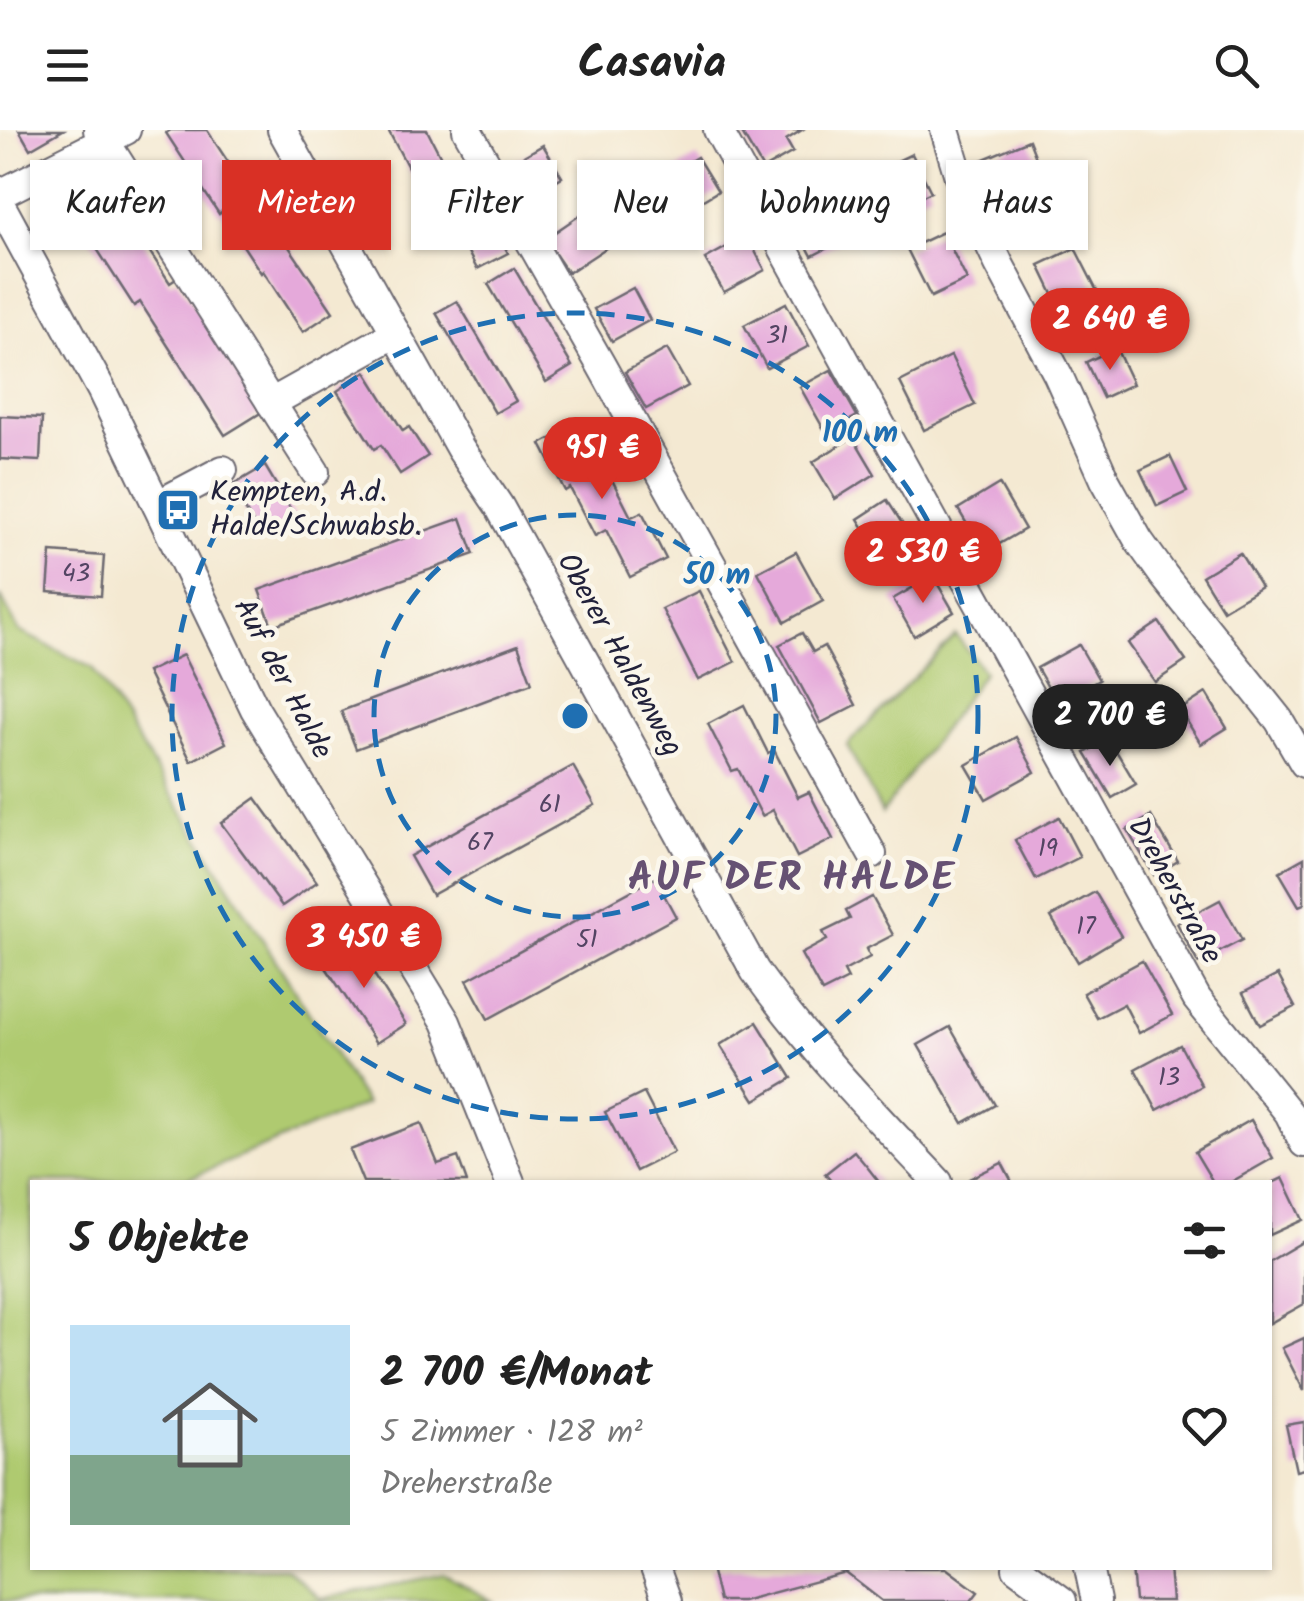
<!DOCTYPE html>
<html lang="de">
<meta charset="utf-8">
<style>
:root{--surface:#fff;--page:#f6f6f6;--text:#222;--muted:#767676;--accent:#d93025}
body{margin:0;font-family:Kalam,sans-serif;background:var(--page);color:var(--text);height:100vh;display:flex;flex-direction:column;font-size:38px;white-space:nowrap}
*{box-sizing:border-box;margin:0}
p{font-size:32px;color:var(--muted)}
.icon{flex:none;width:55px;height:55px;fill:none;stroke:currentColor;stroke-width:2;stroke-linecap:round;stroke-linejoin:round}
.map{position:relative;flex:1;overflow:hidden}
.panel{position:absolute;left:30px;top:1050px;width:1242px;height:390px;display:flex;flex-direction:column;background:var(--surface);border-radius:0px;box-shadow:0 2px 8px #0004}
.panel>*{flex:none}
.hud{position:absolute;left:30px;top:30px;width:1245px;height:90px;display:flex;gap:20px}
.price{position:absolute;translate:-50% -85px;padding:0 22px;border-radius:35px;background:var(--accent);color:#fff;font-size:32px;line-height:65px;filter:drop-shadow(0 2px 5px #0008)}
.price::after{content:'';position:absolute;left:50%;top:60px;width:30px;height:22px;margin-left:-15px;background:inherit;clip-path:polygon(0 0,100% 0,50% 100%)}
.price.selected{background:#222;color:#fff}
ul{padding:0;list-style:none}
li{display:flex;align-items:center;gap:30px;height:250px;padding:0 40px}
li span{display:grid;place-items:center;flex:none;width:280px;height:200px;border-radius:0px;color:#555}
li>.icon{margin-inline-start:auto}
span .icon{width:120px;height:120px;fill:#fffc;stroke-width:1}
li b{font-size:42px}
h2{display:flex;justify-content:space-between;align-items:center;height:120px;padding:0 40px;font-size:42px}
.chip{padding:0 35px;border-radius:0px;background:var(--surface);box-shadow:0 2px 8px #0004;font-size:35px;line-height:90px}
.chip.selected{background:var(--accent);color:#fff}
header{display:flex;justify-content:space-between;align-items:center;height:130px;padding:0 40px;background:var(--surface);font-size:45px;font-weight:700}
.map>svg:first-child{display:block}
.green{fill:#afca70;stroke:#687656;stroke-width:2.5}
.building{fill:#e5a9da}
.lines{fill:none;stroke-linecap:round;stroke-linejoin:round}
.minor-casing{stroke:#6c6870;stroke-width:32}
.minor{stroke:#fff;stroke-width:28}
.ring{fill:none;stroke:#1f6fb2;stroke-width:5;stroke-dasharray:18 12}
.labels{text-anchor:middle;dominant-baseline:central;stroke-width:9;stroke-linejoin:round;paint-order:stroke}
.number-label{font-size:25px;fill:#534463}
.poi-label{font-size:30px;fill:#22223b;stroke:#fbf7ec;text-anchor:start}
.street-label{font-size:30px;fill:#22223b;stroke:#fbf7ec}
.district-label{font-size:40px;font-weight:bold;letter-spacing:2.5px;fill:#665173;stroke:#fbf7ec}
.centre{fill:#1f6fb2;stroke:#fbf7ec;stroke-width:5}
.ring-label{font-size:30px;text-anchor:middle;font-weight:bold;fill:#1f6fb2;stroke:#fbf7ec;stroke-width:9;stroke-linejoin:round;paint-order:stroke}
</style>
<header><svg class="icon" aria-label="menu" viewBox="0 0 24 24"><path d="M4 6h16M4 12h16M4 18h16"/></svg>Casavia<svg class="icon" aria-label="search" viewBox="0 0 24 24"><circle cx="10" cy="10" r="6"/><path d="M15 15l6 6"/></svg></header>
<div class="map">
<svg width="1304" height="1471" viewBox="0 0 1304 1471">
<rect width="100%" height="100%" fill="#fbf7ec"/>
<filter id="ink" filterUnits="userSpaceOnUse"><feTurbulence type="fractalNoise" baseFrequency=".01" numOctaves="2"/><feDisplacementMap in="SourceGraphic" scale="20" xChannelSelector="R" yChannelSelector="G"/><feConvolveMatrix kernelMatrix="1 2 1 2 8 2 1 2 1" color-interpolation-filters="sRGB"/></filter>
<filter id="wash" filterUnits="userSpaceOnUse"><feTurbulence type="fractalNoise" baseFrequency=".0048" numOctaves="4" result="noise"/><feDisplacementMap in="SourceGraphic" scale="40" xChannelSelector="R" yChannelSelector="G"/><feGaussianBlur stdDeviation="2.25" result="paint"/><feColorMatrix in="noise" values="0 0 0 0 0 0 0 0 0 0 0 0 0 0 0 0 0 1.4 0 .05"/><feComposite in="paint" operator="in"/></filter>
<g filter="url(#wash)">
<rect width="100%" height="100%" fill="#f4e9d2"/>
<g class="green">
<path d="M0 465 19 501 92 538 366 974 180 1052H32V1438H286L321 1469 444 1444 492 1471H0Z"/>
<path d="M956 505 984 542 882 683 847 615Z"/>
</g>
<g id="blocks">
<g class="building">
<path d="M19 0H63L30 19Z"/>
<path d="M171 0H207L249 64 252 62 333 182 303 202 263 141 261 143 221 82 219 84 166 3Z"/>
<path d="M388 0H427L449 43 461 36 508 123 477 139 431 53 419 58Z"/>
<path d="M740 0H802L786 10 793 22 763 39Z"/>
<path d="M1029 10 1043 46 994 66 979 31Z"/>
<path d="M543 15 562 47 529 66 510 34Z"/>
<path d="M912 24 931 62 880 87 861 48Z"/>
<path d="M697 27 718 61 693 76 672 42Z"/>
<path d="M98 42 170 153 176 149 262 282 225 305 140 172 134 176 62 65Z"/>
<path d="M816 58 843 110 812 126 785 74Z"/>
<path d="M583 83 606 118 568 143 545 109Z"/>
<path d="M943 102 967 150 931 167 907 119Z"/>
<path d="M747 106 765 140 724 162 705 129Z"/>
<path d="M1075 118 1101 169 1064 187 1039 135Z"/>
<path d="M514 138 572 236 546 252 488 154Z"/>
<path d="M633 158 650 190 612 211 594 179Z"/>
<path d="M457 171 516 271 495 283 436 183Z"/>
<path d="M786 173 809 216 767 238 744 195Z"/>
<path d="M1116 218 1133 254 1103 268 1086 232Z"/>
<path d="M667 219 688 256 646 279 625 242Z"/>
<path d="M951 226 975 275 924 300 900 252Z"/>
<path d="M831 240 857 286 826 303 800 257Z"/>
<path d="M366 242 403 301 409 297 428 326 400 344 381 315 374 319 337 261Z"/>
<path d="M0 286 42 288 40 331 0 329Z"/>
<path d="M577 295 601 343 607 340 631 387 642 382 666 429 630 447 606 400 595 406 570 358 565 361 541 314Z"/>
<path d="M853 307 875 344 835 369 813 332Z"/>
<path d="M1170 326 1187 362 1157 376 1140 340Z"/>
<path d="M265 336 296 388 262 408 231 356Z"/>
<path d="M999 354 1025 399 984 423 958 379Z"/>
<path d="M887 370 916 415 886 434 858 389Z"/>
<path d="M461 388 474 424 272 496 259 460Z"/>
<path d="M51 422 104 426 101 466 48 462Z"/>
<path d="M796 422 823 471 785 492 758 442Z"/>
<path d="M1240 423 1261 457 1223 480 1202 446Z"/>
<path d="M933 446 954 482 914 506 893 469Z"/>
<path d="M699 461 735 532 698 550 662 479Z"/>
<path d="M1159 492 1186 531 1155 552 1128 513Z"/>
<path d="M802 503 813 522 824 516 856 575 821 593 779 515Z"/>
<path d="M518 515 532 553 356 619 341 581Z"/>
<path d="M1079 515 1099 550 1057 573 1037 538Z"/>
<path d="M183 525 226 613 191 631 147 542Z"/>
<path d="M1206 563 1227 598 1201 614 1180 580Z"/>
<path d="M744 575 768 623 774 620 798 667 809 662 833 709 797 727 773 680 762 686 738 639 732 641 708 594Z"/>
<path d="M1016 607 1035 642 986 669 966 635Z"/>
<path d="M1109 609 1136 654 1112 668 1085 623Z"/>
<path d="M573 636 595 675 432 765 410 726Z"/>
<path d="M256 668 317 752 282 776 221 693Z"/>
<path d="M1151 686 1178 731 1154 745 1127 700Z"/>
<path d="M1059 687 1080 727 1036 749 1015 710Z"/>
<path d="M1304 728V774L1299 776 1279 742Z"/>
<path d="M655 748 676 787 488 889 467 850Z"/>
<path d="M1095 762 1121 806 1078 832 1051 787Z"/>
<path d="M872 767 893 805 866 819 870 827 844 841 848 849 822 862 801 824 827 810 823 802 850 789 846 781Z"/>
<path d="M1220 770 1242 810 1198 833 1177 793Z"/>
<path d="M352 810 406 894 376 913 321 830Z"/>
<path d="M1142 831 1172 885 1139 903 1124 874 1097 888 1083 863Z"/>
<path d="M1278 845 1295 877 1260 895 1243 863Z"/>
<path d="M757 892 792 948 755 970 720 915Z"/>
<path d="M950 897 995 975 963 993 918 915Z"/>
<path d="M1180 915 1202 956 1157 980 1135 939Z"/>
<path d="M644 963 674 1022 636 1041 605 982Z"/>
<path d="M1251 990 1273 1028 1231 1052H1213L1195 1022Z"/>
<path d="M421 993 438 1034 458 1027 467 1052H363L350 1020Z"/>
<path d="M854 1021 868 1038 879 1052H832L825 1044Z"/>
<path d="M1002 1033 1012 1052H971L969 1049Z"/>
<path d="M1283 1048 1303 1090 1270 1105V1054Z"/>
<path d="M1304 1111V1174L1270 1193V1131Z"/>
<path d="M1304 1208V1261L1282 1218Z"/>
<path d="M1304 1292V1339L1296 1341 1286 1295Z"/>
<path d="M711 1438H946L978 1462 971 1471H882L846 1443 742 1471H719Z"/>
<path d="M1132 1438H1169L1172 1471H1135Z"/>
</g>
</g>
</g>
<g filter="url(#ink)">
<use href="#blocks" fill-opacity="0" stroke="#6c6870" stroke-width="2.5"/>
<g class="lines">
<defs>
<g id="minor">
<path d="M98 0 315 342"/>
<path d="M282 0 460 318 499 376 755 841C811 919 873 983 938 1052"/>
<path d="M467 0 601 235 872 724"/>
<path d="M718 0 1197 869 1289 983 1304 1013"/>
<path d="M945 0 961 53 999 134 1058 245 1105 350 1139 411 1164 446 1279 590 1304 633"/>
<path d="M0 64 126 0"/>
<path d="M0 74 101 259 255 579 446 892 510 1052"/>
<path d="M271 273 396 203"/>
<path d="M157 375 223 340"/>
<path d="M655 1438 667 1471"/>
<path d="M1017 1438 1062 1471"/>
<path d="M1089 1438 1096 1471"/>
</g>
</defs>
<use href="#minor" class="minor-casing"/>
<use href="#minor" class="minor"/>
</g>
</g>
<g class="ring">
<circle cx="575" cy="586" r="201"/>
<circle cx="575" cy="586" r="403"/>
</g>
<defs>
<symbol id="bus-square" viewBox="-11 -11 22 22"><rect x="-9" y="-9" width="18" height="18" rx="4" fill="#1f6fb2" stroke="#fbf7ec"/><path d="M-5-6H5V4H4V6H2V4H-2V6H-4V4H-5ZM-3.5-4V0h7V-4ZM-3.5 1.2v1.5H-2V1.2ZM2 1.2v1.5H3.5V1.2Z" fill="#fff"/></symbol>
</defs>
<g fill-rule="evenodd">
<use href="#bus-square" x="153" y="355" width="50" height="50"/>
</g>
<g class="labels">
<g class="number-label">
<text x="777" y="206">31</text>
<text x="76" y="444">43</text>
<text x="550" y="675">61</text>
<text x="480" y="713">67</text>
<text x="1048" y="719">19</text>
<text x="1086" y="797">17</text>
<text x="587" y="810">51</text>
<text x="1169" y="948">13</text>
</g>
<g class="poi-label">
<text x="210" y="363">Kempten, A.d.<tspan x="210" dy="34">Halde/Schwabsb.</tspan></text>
</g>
<g class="street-label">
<text transform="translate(619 525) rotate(61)">Oberer Haldenweg</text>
<text transform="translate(282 549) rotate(62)">Auf der Halde</text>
<text transform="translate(1174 761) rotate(61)">Dreherstraße</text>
</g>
<g class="district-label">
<text x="792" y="749">AUF DER HALDE</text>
</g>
</g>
<circle cx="575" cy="586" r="15" class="centre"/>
<g class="ring-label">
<text x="860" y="312">100 m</text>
<text x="717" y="454">50 m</text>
</g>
</svg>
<b class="price" style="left:1110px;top:243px">2 640 €</b>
<b class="price" style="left:602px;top:372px">951 €</b>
<b class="price" style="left:923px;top:476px">2 530 €</b>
<b class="price selected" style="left:1110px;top:639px">2 700 €</b>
<b class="price" style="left:364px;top:861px">3 450 €</b>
<div class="hud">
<a class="chip">Kaufen</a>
<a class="chip selected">Mieten</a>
<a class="chip">Filter</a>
<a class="chip">Neu</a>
<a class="chip">Wohnung</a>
<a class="chip">Haus</a>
</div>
<section class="panel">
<h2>5 Objekte<svg class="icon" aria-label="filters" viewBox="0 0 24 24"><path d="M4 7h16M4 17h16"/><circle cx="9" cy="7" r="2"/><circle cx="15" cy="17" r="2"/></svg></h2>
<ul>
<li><span style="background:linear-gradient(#bfe0f5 65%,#7fa58c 0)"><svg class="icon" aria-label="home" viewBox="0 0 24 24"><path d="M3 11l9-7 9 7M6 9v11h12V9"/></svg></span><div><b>2 700 €/Monat</b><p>5 Zimmer · 128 m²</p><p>Dreherstraße</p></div><svg class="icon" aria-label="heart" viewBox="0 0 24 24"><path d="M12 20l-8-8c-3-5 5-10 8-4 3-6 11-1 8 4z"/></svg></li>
</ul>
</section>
</div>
